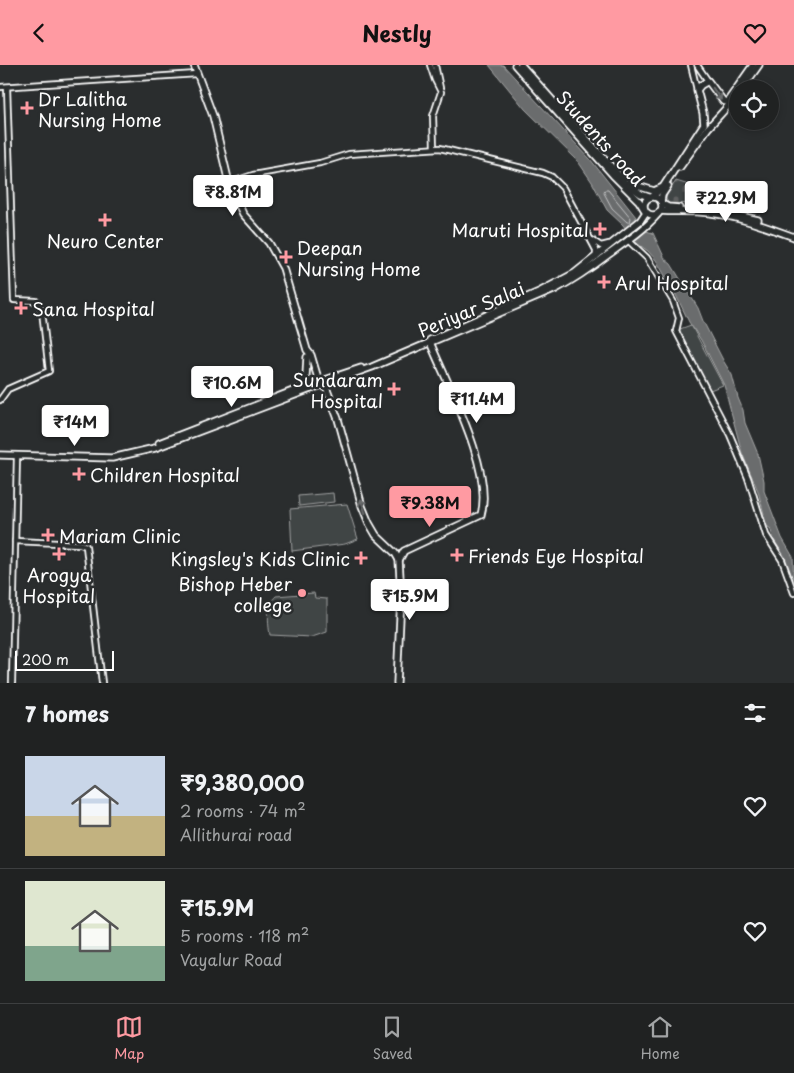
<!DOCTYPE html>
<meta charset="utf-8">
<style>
:root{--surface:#202222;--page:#2d2f2f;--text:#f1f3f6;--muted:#a2a4a5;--line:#3d3f40;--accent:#ff9aa2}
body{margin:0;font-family:"Playpen Sans",sans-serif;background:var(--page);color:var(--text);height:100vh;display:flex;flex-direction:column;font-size:19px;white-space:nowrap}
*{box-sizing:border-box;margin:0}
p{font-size:16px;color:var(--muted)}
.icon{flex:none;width:28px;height:28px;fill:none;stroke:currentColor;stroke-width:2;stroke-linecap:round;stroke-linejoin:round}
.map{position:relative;height:618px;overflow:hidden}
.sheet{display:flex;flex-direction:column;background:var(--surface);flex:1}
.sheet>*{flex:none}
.fabs{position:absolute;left:729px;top:15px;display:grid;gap:10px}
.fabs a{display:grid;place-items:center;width:50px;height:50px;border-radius:50%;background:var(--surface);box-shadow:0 2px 8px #0003,0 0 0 1px var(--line);font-size:25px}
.scale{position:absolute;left:15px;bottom:12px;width:99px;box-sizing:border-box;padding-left:5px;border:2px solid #fff;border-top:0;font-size:14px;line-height:18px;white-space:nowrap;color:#fff;-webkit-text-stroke:4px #2a2d2e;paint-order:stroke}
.price{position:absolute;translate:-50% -42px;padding:0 11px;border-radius:5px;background:#fff;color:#222;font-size:16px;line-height:32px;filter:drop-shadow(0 1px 2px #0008)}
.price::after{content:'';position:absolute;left:50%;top:30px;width:15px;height:11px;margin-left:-8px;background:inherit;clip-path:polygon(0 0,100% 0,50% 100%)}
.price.current{background:var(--accent);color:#111}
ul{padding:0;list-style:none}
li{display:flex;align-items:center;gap:15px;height:125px;padding:0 25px}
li+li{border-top:1px solid var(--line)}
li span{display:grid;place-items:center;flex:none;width:140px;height:100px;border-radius:0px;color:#555}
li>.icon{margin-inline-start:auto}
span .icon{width:60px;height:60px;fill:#fffc;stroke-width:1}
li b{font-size:21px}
h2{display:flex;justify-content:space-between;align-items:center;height:60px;padding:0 25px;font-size:21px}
header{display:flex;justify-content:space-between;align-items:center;height:65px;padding:0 25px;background:var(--accent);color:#111;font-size:22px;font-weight:700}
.dock{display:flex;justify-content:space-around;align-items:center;height:70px;border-top:1px solid var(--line);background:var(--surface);font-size:14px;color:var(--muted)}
.dock a{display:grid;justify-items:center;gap:2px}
.dock .current{color:var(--accent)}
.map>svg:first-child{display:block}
.cemetery{fill:url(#cemetery-stones);stroke:#a0a2a2}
.park{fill:#414445;stroke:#a0a2a2}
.water{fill:#6a6c6d;stroke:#a6a7a7}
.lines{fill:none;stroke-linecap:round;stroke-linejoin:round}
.shore{stroke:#c3c4c5;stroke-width:1}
.minor-casing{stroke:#fff;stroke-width:8}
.major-casing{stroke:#fff;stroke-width:9}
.minor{stroke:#2a2d2e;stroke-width:4.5}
.major{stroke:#2a2d2e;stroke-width:5.5}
.oneway{stroke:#6a6c6d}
.poi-dot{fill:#ff9aa2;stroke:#2a2d2e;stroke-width:2}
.labels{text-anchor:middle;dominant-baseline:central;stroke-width:5;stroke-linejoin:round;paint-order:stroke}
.poi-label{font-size:18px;fill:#fff;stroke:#2a2d2e;text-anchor:start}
.street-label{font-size:18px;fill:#fff;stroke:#2a2d2e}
</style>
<header><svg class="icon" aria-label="back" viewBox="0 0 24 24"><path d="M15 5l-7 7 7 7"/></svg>Nestly<svg class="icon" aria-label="heart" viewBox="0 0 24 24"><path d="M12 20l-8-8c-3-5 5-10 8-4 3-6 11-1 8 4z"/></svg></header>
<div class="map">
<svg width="794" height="618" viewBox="0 0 794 618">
<defs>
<pattern id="cemetery-stones" width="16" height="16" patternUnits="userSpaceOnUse" patternTransform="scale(1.25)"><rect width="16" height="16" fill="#414445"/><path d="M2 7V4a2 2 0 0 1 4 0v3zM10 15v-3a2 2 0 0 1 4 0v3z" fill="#5e6061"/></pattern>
</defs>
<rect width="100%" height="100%" fill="#2a2d2e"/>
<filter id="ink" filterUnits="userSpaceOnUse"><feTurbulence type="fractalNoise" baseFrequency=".02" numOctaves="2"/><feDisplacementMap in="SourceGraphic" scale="10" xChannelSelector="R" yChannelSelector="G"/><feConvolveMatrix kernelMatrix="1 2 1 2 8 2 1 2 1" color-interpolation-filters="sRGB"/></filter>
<g filter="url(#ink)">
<path class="cemetery" d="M676 116 702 124 698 138 669 139 666 134 667 129Z"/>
<g class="park">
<path d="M691 260 723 320 710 325 680 267V264Z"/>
<path d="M333 428 334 437 299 441 298 431Z"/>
<path d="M347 439 358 474 345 479 292 486 290 444Z"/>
<path d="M314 528 315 533 327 534V567L312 572 270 570C268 558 266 540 276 531Z"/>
</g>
<path class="water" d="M489 0H503L590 94 636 152C635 163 645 166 653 168L665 194 671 199 698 243 703 256 724 297 732 310 738 333 743 345 745 358 758 389 764 416V426L782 473 793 492 794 518 785 492 774 475 770 463 766 461 761 451 764 449 758 426 742 388 724 320 701 275 689 257 675 228 656 195 648 186 635 177 623 160 607 145 592 117 577 95 525 44Z"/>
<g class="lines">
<path class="shore" d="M605 125H608L631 153 630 157H627L612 143 604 128Z"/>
<defs>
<g id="minor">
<path d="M430 0 435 15 441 27 433 51 434 83"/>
<path d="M435 0 440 23"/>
<path d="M691 0 697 25"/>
<path d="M697 0 708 16"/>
<path d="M0 22 197 9"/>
<path d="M229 118 253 110 320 98 349 89 440 83 543 108 552 112 563 123 596 185V192"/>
<path d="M592 175 601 181 609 179"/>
<path d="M628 175 647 193 673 236 679 253 676 266 730 370 748 413 766 470 782 495 794 528"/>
<path d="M0 335 8 324 49 306 42 246 38 238 36 236 14 235 7 22"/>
<path d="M15 476 80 479 86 481 102 618"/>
<path d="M12 618 17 391"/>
</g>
<g id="major">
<path d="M194 0 213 51 229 118 243 149 269 178 283 203 307 285 311 290 320 320"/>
<path d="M515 0 613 110 639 136 644 144"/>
<path d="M521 0 625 117 654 126 661 123"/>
<path d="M742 24 759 0"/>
<path d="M680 102 708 63 738 30"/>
<path d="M628 120 641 129 649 132"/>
<path d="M653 131 663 122 704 59 703 48 697 25 701 20 708 16 723 36 727 37 753 0"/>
<circle cx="653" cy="141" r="9"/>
<path d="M661 136 662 130 668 121"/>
<path d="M662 139 668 142 679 143"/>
<path d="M660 146C673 147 686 146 700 147 732 149 764 161 794 172"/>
<path d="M723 147 758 155"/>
<path d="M430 275 541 226 575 208 640 156 646 147"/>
<path d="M324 317 338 354 362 441 369 458 376 470 395 488 399 495 401 531 397 618"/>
<path d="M300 322 306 311 307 292"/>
<path d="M159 378 298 324 361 303"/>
<path d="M0 390 112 393 155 383 316 322 372 302 556 224C575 214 592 202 609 189 626 177 644 165 658 149"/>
<path d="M399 495 404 486 481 450C494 405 447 319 430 277"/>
</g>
</defs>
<use href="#minor" class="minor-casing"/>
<use href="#major" class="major-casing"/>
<use href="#minor" class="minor"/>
<use href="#major" class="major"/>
</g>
<defs><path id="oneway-shaft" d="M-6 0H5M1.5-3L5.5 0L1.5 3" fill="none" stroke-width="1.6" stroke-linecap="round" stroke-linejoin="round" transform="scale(1.25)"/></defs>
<g class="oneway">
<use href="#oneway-shaft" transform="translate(717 29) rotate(55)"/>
<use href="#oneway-shaft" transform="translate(363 441) rotate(-108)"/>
</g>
</g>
<g class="poi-dot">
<path d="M24.5 35.5h5v5h5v5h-5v5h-5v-5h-5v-5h5z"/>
<path d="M102.5 147.5h5v5h5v5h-5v5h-5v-5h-5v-5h5z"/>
<path d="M597.5 156.5h5v5h5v5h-5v5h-5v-5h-5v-5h5z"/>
<path d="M283.5 184.5h5v5h5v5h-5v5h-5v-5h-5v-5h5z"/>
<path d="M601.5 209.5h5v5h5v5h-5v5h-5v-5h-5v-5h5z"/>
<path d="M18.5 235.5h5v5h5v5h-5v5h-5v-5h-5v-5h5z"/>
<path d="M391.5 316.5h5v5h5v5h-5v5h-5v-5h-5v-5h5z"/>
<path d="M76.5 401.5h5v5h5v5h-5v5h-5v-5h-5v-5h5z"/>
<path d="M45.5 462.5h5v5h5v5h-5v5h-5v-5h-5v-5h5z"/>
<path d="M56.5 481.5h5v5h5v5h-5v5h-5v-5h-5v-5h5z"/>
<path d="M454.5 482.5h5v5h5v5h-5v5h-5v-5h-5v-5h5z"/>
<path d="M358.5 485.5h5v5h5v5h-5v5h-5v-5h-5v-5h5z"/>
<circle cx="302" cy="528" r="5"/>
</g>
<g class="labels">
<g class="poi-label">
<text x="38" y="33">Dr Lalitha<tspan x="38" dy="21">Nursing Home</tspan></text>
<text x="589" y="164" text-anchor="end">Maruti Hospital</text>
<text x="105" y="175" text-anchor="middle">Neuro Center</text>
<text x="297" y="182">Deepan<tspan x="297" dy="21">Nursing Home</tspan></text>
<text x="615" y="217">Arul Hospital</text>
<text x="32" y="243">Sana Hospital</text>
<text x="383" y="314" text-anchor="end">Sundaram<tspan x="383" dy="21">Hospital</tspan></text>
<text x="90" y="409">Children Hospital</text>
<text x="59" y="470">Mariam Clinic</text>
<text x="468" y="490">Friends Eye Hospital</text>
<text x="350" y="493" text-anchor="end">Kingsley's Kids Clinic</text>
<text x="59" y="509" text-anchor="middle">Arogya<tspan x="59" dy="21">Hospital</tspan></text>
<text x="292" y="518" text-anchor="end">Bishop Heber<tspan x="292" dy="21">college</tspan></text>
</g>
<g class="street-label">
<text transform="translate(601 73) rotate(48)">Students road</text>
<text transform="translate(471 244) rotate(-23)">Periyar Salai</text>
</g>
</g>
</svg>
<div class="fabs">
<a><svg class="icon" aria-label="locate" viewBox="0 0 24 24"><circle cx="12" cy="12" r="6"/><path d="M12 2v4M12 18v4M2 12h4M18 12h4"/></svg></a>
</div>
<div class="scale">200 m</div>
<b class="price" style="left:233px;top:152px">₹8.81M</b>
<b class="price" style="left:726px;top:158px">₹22.9M</b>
<b class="price" style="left:232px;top:343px">₹10.6M</b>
<b class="price" style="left:477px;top:359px">₹11.4M</b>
<b class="price" style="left:75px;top:382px">₹14M</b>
<b class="price current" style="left:430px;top:463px">₹9.38M</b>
<b class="price" style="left:410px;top:556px">₹15.9M</b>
</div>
<section class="sheet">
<h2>7 homes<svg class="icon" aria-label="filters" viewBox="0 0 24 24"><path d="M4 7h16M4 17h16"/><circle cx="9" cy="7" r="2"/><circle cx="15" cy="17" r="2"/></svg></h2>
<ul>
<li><span style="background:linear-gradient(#c9d6e8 60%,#c2b280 0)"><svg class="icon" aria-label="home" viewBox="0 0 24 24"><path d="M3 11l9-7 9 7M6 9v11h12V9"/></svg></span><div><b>₹9,380,000</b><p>2 rooms · 74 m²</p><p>Allithurai road</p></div><svg class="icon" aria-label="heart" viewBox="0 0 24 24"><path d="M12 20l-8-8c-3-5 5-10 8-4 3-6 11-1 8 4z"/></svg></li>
<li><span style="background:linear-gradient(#dfe7d0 65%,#7fa58c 0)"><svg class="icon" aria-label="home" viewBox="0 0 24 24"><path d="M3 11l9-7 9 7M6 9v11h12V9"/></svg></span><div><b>₹15.9M</b><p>5 rooms · 118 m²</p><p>Vayalur Road</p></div><svg class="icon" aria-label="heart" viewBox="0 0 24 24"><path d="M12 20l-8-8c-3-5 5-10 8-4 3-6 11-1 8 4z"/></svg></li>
</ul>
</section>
<nav class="dock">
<a class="current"><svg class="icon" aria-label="map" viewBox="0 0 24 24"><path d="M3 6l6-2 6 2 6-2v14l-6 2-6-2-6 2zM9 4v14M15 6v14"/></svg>Map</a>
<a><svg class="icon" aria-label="saved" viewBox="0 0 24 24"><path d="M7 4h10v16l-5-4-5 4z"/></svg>Saved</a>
<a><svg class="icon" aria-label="home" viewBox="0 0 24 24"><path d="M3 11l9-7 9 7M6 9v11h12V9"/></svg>Home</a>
</nav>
